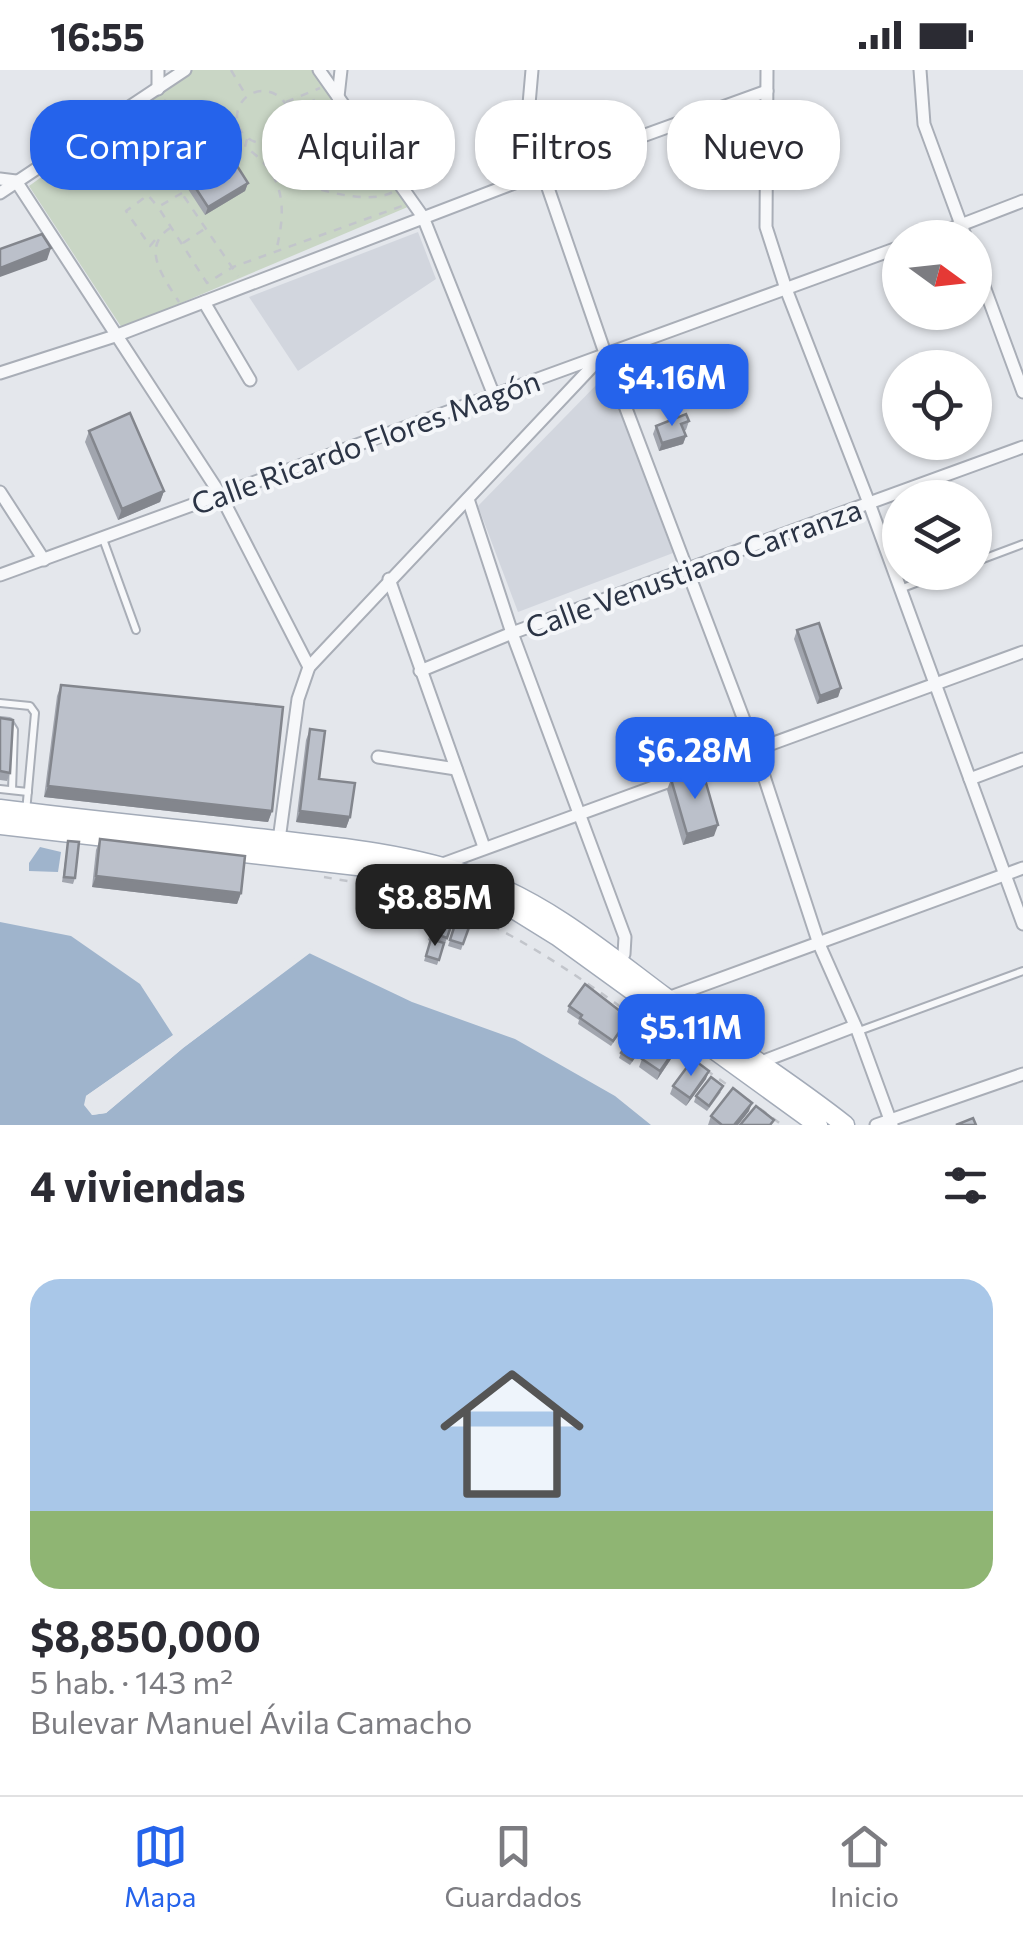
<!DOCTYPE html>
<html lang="es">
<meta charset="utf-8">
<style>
:root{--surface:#fff;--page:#f7f7f7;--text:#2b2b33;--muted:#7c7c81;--line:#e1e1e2;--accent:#2563eb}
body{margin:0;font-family:Commissioner,sans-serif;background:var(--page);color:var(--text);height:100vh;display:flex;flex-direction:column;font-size:38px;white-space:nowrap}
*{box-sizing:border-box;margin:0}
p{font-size:32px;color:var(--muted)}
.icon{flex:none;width:55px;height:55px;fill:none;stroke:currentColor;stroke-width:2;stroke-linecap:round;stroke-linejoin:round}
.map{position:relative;height:1055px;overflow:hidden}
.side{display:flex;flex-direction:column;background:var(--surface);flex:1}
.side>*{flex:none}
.banner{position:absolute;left:30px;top:30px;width:965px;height:90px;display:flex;gap:20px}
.needle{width:65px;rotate:105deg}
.buttons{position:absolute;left:882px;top:150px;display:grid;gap:20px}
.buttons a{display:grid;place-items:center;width:110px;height:110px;border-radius:50%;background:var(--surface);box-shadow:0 2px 8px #0004;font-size:50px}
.price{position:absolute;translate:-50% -85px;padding:0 22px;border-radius:20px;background:var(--accent);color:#fff;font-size:32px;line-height:65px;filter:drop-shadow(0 2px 5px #0008)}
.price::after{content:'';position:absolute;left:50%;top:60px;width:30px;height:22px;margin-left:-15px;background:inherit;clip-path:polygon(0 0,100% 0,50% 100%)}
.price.on{background:#222;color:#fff}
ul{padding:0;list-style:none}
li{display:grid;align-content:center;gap:20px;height:530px;padding:0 30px}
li+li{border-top:2px solid var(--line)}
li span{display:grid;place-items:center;height:310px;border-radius:30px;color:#555}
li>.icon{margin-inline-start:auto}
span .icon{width:180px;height:180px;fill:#fffc;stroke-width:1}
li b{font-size:42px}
h2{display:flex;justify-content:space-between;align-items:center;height:120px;padding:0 30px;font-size:42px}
.chip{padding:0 35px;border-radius:40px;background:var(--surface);box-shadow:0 2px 8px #0004;font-size:35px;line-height:90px}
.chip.on{background:var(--accent);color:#fff}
.status{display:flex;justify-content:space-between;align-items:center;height:70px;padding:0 50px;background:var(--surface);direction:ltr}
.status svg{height:28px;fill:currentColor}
.tabs{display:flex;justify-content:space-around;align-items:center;height:140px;border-top:2px solid var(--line);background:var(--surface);font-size:28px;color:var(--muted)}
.tabs a{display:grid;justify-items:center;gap:5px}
.tabs .on{color:var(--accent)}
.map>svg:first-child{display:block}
.built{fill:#d2d6de}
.green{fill:#c9d6c5}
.water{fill:#9fb4cc}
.pier{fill:#e4e7ec}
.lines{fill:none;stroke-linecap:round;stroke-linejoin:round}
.lane-casing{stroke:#a9aeb7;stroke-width:10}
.street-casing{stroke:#a9aeb7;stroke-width:15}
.primary-casing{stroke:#a3abb8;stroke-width:21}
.path{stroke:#c2c5cb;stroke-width:2.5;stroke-dasharray:8 8;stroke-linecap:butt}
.lane{stroke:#f7f8fa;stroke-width:6}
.street{stroke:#f7f8fa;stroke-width:11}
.primary{stroke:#fff;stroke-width:18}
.wall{fill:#a1a5ae}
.shaded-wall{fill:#83868d}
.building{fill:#bbc0ca;stroke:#83868d;stroke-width:2.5}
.labels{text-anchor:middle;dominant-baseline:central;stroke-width:8;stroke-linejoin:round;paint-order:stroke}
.street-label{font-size:30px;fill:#2b3445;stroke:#f4f6f9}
</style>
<div class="status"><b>16:55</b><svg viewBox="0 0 49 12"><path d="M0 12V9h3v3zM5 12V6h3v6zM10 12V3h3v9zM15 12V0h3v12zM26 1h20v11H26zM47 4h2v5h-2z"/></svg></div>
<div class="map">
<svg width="1023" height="1055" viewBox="0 0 1023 1055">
<rect width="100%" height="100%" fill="#e4e7ec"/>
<g class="built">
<path d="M418 162 436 209 298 301 249 227Z"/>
<path d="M606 305 673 483 518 542 478 436Z"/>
</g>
<path class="green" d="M191 0H312L410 136 122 258 29 116Z"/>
<g class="water">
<path d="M40 777 61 782 58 802 29 801V793Z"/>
<path d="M0 852 71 866 140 914 173 965 86 1026 92 1045 106 1043 183 978 309 883 412 932 515 969 615 1026 651 1055H0Z"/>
</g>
<path class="pier" d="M309 878 314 880 183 978 106 1043 92 1045 84 1035 86 1026 178 962 176 969 91 1029 90 1034 94 1040 104 1038 180 974Z"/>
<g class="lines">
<defs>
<g id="lane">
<path d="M115 49 157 114"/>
<path d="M103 469 136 560"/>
<path d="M975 492 1023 474"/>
<path d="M900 519 945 502"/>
<path d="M0 633 30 636 35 643 26 742"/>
<path d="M0 651 9 652 14 660 12 720"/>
<path d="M0 719 28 722"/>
<path d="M859 961 1023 901"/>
</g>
<g id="street">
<path d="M319 0 423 147 493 323"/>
<path d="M532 0 527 57 605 283 755 679 819 874 858 962 892 1055"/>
<path d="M767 0 766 157 786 219 869 433 1023 854"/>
<path d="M920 0 924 54 966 168"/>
<path d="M158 19V0"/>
<path d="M338 27 341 0"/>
<path d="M0 109 16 111 220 424 309 597"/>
<path d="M0 123 185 0"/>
<path d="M927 168 1023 131"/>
<path d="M975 192 1023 322"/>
<path d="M204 232 250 310"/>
<path d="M0 303 115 266 543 102 767 21"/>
<path d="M0 422 44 490"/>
<path d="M468 429 512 563 625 867 624 884 620 892"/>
<path d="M0 505 900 177"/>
<path d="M389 509 484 777"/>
<path d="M420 601 512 563 1023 377"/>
<path d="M378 687 456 699"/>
<path d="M970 709 1023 689"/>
<path d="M279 770 298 629 309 597 602 286"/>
<path d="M440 795 1023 582"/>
<path d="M665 929 1023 798"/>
<path d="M756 994 855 956"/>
<path d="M876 1055 1023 1004"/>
</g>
<g id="primary">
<path d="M0 739C86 750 171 758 257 768 332 776 410 783 480 809 551 836 606 883 665 927 725 971 787 1009 845 1055"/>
<path d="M0 755 392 800 459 815 507 835 557 866 818 1055"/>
</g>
</defs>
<use href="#lane" class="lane-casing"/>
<use href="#street" class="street-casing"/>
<use href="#primary" class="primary-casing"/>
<g class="path">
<path d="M231 0 245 24"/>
<circle cx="263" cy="47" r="26"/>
<path d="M164 30 184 46 245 72"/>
<path d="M286 32 320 18"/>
<path d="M308 47 324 76 328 120"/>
<path d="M135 48 132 50 238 206"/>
<path d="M290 50H303L313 44 315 33 311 24"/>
<path d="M247 69 245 77C285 104 287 137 276 181"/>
<path d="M163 95 174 85 240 72"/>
<path d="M276 104C305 116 364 137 393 122"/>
<path d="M182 123 158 137 207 213 233 197 402 136"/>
<path d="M170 158C140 178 164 208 179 232"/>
<path d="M155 170 150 176 126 141 148 125 157 136"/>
<path d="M183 173 206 158"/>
<path d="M324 807C356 813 391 816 422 826 521 859 608 928 692 989"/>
<path d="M706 1000 732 1018"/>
<path d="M747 1029 782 1055"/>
</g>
<use href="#lane" class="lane"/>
<use href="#street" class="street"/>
<use href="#primary" class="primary"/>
</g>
<g class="wall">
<path d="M191 111 248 113 245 121 205 145 188 119Z"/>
<path d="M689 351 686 360 684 361 686 366 683 374 659 381 653 364 656 356Z"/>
<path d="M89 361 164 421 160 432 118 450 85 372Z"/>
<path d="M797 560 841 618 838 627 817 634 794 569Z"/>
<path d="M61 615 272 741 268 752 44 727 57 626Z"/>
<path d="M0 648 10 703 7 711 0 710Z"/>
<path d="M310 659 319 709 350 747 346 758 296 752 306 670Z"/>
<path d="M671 709 714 766 683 775 667 720Z"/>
<path d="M100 769 241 823 237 834 92 817 96 780Z"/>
<path d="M68 771 75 808 73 814 62 812Z"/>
<path d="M429 832 447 868 437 895 424 891 430 871 428 870 431 860 422 857Z"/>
<path d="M458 845 472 849 461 880 448 876Z"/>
<path d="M569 936 627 953 611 976 578 954 579 950 567 942Z"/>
<path d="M649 968 630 995 619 988 621 983Z"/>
<path d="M676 978 673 986 657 1010 639 997 642 989Z"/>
<path d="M706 1009 686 1036 670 1024 673 1016Z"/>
<path d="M721 1022 707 1041 694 1032 696 1026Z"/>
<path d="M749 1041 738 1055H708L711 1046Z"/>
</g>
<g class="shaded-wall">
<path d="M248 113 245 121 205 145 208 137Z"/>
<path d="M51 178 47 190 0 207V198Z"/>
<path d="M686 366 683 374 659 381 662 373Z"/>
<path d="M164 421 160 432 118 450 122 439Z"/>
<path d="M841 618 838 627 817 634 820 626Z"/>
<path d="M48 716 272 741 268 752 44 727Z"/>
<path d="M300 741 350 747 346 758 296 752Z"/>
<path d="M718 755 714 766 683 775 687 764Z"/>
<path d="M96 806 241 823 237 834 92 817Z"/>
<path d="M676 978 673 986 657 1010 660 1001Z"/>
<path d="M709 1001 706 1009 686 1036 690 1028Z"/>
<path d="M752 1033 749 1041 738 1055H734Z"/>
</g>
<g class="building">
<path d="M232 88 248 113 208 137 191 111Z"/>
<path d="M42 164 51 178 0 198V179Z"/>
<path d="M130 343 164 421 122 439 89 361Z"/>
<path d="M686 344 689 351 681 354 686 366 662 373 656 356Z"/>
<path d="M819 553 841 618 820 626 797 560Z"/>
<path d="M61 615 283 637 272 741 48 716Z"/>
<path d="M0 648 13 650 10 703 0 701Z"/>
<path d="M310 659 325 661 319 709 355 713 350 747 300 741Z"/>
<path d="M702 699 718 755 687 764 671 709Z"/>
<path d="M100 769 245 786 241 823 96 806Z"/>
<path d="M68 771 79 772 75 808 64 807Z"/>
<path d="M429 832 456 841 447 868 431 862 434 852 425 849Z"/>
<path d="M458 845 472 849 463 874 450 870Z"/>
<path d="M431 869 444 873 439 890 426 886Z"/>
<path d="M585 914 629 948 613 971 580 948 582 945 569 936Z"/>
<path d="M640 955 651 963 632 990 621 983Z"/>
<path d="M659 966 676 978 660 1001 642 989Z"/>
<path d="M693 989 709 1001 690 1028 673 1016Z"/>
<path d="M711 1007 723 1016 709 1036 696 1026Z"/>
<path d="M733 1018 752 1033 734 1055H722L711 1046Z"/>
<path d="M756 1036 774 1050 770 1055H740Z"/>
<path d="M973 1048 976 1055H956Z"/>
</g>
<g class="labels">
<g class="street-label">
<text transform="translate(365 371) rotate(-20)">Calle Ricardo Flores Magón</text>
<text transform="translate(693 497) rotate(-20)">Calle Venustiano Carranza</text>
</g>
</g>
</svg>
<div class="buttons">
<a><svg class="needle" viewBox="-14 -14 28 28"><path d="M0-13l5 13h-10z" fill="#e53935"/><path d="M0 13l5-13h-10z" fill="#7c7c81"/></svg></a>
<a><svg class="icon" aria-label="locate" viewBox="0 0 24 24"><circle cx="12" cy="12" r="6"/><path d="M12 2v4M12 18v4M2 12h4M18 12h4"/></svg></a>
<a><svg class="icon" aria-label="layers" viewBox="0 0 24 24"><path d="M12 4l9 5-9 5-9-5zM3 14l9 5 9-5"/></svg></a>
</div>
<b class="price" style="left:672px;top:359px">$4.16M</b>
<b class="price" style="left:695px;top:732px">$6.28M</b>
<b class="price on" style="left:435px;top:879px">$8.85M</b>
<b class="price" style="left:691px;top:1009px">$5.11M</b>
<div class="banner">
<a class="chip on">Comprar</a>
<a class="chip">Alquilar</a>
<a class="chip">Filtros</a>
<a class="chip">Nuevo</a>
</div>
</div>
<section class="side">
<h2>4 viviendas<svg class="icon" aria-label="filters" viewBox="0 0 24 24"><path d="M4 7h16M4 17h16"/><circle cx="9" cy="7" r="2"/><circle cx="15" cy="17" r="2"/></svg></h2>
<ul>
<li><span style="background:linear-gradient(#a9c7e8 75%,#8fb573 0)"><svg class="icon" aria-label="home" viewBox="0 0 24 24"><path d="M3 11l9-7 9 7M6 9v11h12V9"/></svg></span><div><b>$8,850,000</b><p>5 hab. · 143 m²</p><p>Bulevar Manuel Ávila Camacho</p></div></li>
</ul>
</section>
<nav class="tabs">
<a class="on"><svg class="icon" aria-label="map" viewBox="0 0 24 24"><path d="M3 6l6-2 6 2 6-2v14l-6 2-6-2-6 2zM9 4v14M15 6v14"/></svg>Mapa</a>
<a><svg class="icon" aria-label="saved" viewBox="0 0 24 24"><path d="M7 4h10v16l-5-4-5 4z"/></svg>Guardados</a>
<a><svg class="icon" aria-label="home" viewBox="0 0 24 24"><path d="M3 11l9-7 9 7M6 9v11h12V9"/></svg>Inicio</a>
</nav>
